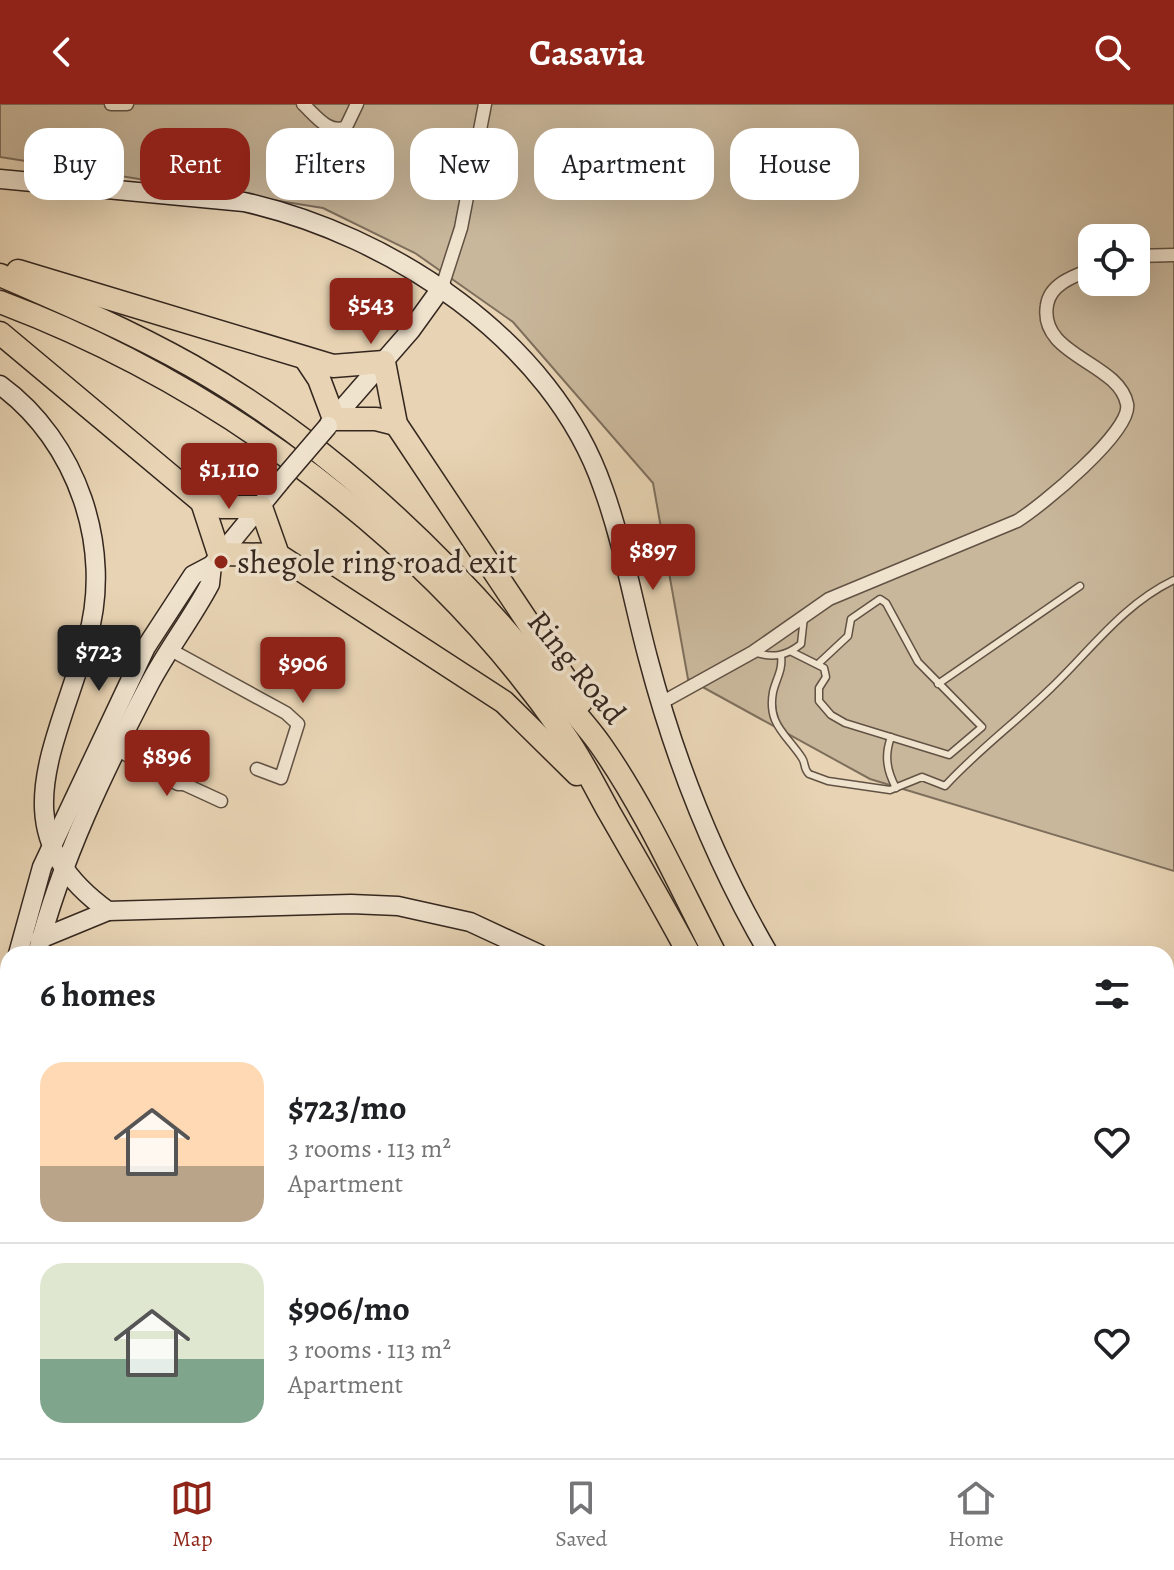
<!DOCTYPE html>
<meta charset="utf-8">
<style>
:root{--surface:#fff;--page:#f2f2f2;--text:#202124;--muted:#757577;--line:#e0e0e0;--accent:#8f2418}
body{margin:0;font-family:Alegreya,serif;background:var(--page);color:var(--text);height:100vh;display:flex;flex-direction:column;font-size:30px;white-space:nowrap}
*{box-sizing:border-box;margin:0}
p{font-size:26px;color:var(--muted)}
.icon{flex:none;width:44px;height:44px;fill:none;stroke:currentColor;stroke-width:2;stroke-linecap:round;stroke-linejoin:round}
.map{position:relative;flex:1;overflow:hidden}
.drawer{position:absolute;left:0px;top:842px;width:1174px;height:512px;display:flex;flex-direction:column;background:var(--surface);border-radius:24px 24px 0 0;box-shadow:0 8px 32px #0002}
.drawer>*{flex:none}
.hud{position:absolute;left:24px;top:24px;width:1126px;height:72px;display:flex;gap:16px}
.buttons{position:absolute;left:1078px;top:120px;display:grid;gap:16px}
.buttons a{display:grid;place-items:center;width:72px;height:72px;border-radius:16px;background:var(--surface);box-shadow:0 8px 32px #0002;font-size:40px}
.price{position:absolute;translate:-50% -68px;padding:0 18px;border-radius:8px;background:var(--accent);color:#fff;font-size:26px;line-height:52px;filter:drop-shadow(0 2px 4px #0008)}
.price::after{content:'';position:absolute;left:50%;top:48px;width:24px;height:18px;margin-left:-12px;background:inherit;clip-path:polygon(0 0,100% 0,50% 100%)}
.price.current{background:#222;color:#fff}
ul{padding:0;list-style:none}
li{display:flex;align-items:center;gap:24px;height:200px;padding:0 40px}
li+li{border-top:2px solid var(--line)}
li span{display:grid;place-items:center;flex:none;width:224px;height:160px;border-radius:24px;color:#555}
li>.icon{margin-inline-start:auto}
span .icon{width:96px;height:96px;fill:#fffc;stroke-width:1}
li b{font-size:34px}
h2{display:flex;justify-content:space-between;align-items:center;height:96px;padding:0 40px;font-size:34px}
.chip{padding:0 28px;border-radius:24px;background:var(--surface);box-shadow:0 8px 32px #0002;font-size:28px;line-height:72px}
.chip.current{background:var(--accent);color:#fff}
header{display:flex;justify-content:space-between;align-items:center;height:104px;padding:0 40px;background:var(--accent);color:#fff;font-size:36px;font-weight:700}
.tab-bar{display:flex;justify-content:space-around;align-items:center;height:112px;border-top:2px solid var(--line);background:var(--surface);font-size:22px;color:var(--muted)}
.tab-bar a{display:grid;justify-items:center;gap:4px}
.tab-bar .current{color:var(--accent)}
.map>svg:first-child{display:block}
.green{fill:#c9b79b;stroke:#7e6f5d;stroke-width:2;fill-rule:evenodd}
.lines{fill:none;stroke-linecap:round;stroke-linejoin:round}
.river{stroke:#ab9981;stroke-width:26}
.lane-casing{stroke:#615244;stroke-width:9}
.street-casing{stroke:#615244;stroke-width:15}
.secondary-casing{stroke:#34271f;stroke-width:21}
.highway-casing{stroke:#34271f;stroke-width:25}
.lane{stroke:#f0e3ce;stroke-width:6}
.street{stroke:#f0e3ce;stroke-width:12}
.secondary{stroke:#f0e3ce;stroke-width:18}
.highway{stroke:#e8d4b4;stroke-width:22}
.secondary-bridge-casing{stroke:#34271f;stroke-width:21;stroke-linecap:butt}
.secondary-bridge{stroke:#f0e3ce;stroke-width:18}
.poi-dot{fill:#8f2418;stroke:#f0e3ce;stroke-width:3}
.labels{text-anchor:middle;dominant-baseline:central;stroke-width:7;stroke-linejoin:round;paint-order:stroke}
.poi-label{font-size:32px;fill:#34271f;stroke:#f0e3ce;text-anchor:start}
.street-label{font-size:32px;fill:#34271f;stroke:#f0e3ce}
</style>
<header><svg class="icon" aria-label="back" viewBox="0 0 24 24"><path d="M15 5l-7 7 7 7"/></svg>Casavia<svg class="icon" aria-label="search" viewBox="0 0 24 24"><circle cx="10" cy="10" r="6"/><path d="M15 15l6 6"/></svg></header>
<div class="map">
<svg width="1174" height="1354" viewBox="0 0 1174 1354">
<rect width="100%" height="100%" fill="#e8d4b4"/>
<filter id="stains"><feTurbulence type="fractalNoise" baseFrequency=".0025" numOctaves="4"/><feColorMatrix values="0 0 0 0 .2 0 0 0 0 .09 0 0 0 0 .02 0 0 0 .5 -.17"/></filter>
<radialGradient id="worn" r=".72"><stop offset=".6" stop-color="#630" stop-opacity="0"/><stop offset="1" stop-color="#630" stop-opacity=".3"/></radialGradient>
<path class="green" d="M0 0H1174V767L870 675 688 575 653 379 513 218 415 149 323 104 0 53ZM1092 134H1136V178H1092Z"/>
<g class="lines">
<path class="river" d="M0 1323 8 1316"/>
<defs>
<g id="lane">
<path d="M753 548C772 554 785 553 801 540L804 513"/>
<path d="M792 548 824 564 826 573 819 584V597L831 611 845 619 949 651 982 623 918 558 886 499 880 495 851 515 848 532 818 560"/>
<path d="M781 552C783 566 776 575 773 588 767 620 786 630 802 654 806 660 803 664 809 670L828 677 890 686 922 673 945 682C978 646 1015 619 1050 585 1090 547 1122 501 1174 476"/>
<path d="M938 580 1080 482"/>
<path d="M891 633C884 652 887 667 896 684"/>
</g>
<g id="street">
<path d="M111 0H127"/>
<path d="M303 0C315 11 329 31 346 23L357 0"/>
<path d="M1136 152 1174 151"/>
<path d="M442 183 461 124 485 0"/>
<path d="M169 545 286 609 298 620 281 674 257 665"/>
<path d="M661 599 753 548 829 495 1017 417C1040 403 1133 327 1127 300 1119 258 1038 252 1047 201 1050 180 1074 172 1092 165"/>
<path d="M118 646 178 680H184L199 654"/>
<path d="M184 680 221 697"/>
<path d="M1166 1150 1174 1151"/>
<path d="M0 1182 8 1189"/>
<path d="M1166 1312 1174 1317"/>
<path d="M210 1346 218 1354"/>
<path d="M401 1346 410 1354"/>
<path d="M822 1346 832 1354"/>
<path d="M459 1354 465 1346"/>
<path d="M569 1354 576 1346"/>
<path d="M683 1354 690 1346"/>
<path d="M761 1354 774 1346"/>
<path d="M1055 1354 1064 1346"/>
</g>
<g id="secondary">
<path d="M0 75 244 98C391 131 552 236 603 384 623 439 633 498 648 554 675 657 715 758 769 850"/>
<path d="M0 281C77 337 114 444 87 536 54 649 0 729 108 807L351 800 398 802 470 818 539 850"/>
<path d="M329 320 411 226 442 183"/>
<path d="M40 835 108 807"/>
<path d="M18 850 42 763 146 543 193 471 212 461 280 378"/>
<path d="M37 850C61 756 105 665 150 579 168 545 192 514 210 480L212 461"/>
<path d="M5 918 8 882"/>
<path d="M0 1342 16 1354"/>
<path d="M896 1346 900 1354"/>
<path d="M1014 1346 1018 1354"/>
</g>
<g id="highway">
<path d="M18 167 333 262 384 258 396 320 581 598"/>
<path d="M0 171C65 199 130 227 192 262 332 342 451 456 552 582 568 602 587 621 602 643 646 706 679 781 715 850"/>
<path d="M0 198C218 280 430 437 563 629 581 654 594 681 609 708 636 755 663 801 689 850"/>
<path d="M0 229 202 398 222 403H261L278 451 504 598 577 670"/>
<path d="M305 254 319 275 334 315H376L396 320"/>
<path d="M202 398 219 450 278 451"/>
<path d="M946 1346 950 1354"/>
<path d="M972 1346 976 1354"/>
</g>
</defs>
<use href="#lane" class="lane-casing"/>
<use href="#street" class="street-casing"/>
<use href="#secondary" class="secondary-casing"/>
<use href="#highway" class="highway-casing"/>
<use href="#lane" class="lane"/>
<use href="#street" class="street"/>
<use href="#secondary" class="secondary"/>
<use href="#highway" class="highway"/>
<defs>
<path id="secondary-bridge" d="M280 378 328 322"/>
</defs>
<use href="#secondary-bridge" class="secondary-bridge-casing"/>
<use href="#secondary-bridge" class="secondary-bridge"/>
</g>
<circle class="poi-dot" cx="221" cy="458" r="8"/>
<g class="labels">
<g class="poi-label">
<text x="237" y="458">shegole ring road exit</text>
</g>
<g class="street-label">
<text transform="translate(577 563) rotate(51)">Ring Road</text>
</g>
</g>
<rect width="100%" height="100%" filter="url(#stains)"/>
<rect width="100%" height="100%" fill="url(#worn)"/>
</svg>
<div class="buttons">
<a><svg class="icon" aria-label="locate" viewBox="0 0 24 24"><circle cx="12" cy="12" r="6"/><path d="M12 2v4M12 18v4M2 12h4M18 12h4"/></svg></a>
</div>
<b class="price" style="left:371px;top:242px">$543</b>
<b class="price" style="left:229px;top:407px">$1,110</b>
<b class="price" style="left:653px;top:488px">$897</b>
<b class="price current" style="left:99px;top:589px">$723</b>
<b class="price" style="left:303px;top:601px">$906</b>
<b class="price" style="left:167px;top:694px">$896</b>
<div class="hud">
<a class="chip">Buy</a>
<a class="chip current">Rent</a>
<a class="chip">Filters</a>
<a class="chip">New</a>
<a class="chip">Apartment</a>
<a class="chip">House</a>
</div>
<section class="drawer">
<h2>6 homes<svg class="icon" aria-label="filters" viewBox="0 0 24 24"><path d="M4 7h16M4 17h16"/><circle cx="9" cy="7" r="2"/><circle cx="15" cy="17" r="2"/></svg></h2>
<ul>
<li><span style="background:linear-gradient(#ffd9b3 65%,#b9a48a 0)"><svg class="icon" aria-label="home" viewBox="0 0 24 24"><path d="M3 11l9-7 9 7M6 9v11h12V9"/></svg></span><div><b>$723/mo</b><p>3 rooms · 113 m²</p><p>Apartment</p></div><svg class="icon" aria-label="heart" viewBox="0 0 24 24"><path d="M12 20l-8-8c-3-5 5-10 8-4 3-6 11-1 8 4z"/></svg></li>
<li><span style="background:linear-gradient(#dfe7d0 60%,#7fa58c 0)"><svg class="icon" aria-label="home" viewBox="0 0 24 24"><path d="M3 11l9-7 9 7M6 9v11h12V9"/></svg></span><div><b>$906/mo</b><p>3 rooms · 113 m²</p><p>Apartment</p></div><svg class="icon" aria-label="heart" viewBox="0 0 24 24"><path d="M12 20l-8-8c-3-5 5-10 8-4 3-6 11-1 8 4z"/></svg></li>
</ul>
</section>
</div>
<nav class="tab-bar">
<a class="current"><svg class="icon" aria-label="map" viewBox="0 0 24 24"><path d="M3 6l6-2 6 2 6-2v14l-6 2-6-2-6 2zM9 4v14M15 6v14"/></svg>Map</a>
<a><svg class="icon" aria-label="saved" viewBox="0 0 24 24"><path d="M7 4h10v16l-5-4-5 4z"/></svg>Saved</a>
<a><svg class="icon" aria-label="home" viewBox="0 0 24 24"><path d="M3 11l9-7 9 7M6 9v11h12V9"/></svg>Home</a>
</nav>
